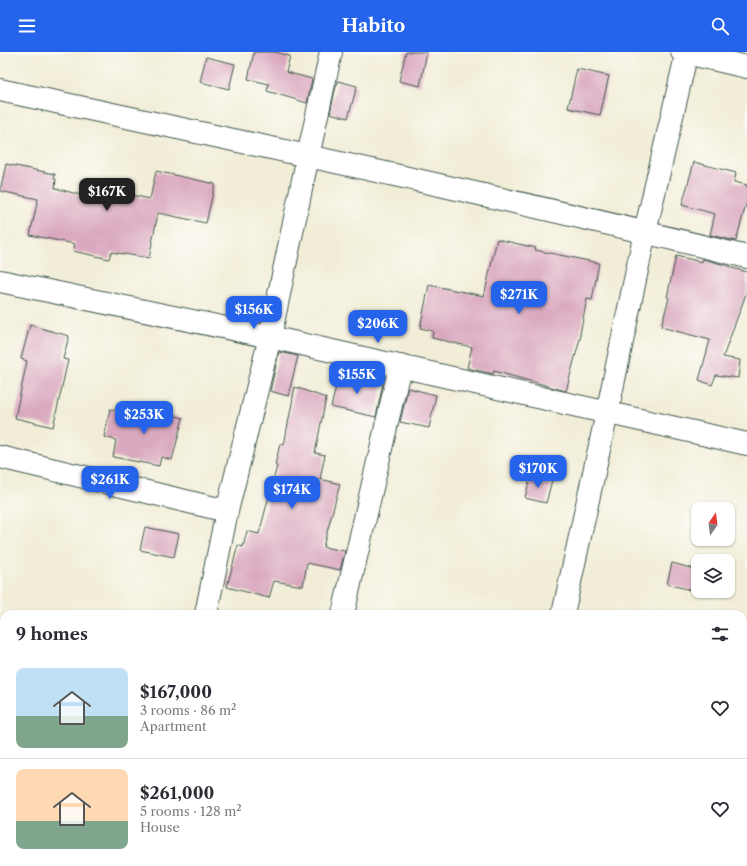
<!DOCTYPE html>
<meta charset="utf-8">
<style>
:root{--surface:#fff;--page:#f7f7f7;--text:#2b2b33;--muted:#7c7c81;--line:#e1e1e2;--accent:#2563eb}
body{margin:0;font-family:"Libre Caslon Text",serif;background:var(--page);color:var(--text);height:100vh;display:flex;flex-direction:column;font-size:15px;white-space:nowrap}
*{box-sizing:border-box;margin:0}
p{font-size:13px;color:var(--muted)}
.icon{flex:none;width:22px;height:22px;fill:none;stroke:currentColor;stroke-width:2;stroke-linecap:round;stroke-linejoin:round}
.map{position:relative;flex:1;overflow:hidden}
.side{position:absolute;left:0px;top:558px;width:747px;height:256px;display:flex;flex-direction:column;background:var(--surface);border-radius:12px 12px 0 0;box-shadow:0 1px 3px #0004}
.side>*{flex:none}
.needle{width:26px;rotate:14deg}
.tools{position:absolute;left:691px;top:450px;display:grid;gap:8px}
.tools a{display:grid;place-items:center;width:44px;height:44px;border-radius:8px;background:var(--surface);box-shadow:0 1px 3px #0004;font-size:20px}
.price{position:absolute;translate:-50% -34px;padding:0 9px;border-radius:8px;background:var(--accent);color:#fff;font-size:13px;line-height:26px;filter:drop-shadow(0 1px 2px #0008)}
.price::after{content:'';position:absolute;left:50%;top:24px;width:12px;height:9px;margin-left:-6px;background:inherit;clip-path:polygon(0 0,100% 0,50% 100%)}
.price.active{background:#222;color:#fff}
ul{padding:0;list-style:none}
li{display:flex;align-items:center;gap:12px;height:100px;padding:0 16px}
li+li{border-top:1px solid var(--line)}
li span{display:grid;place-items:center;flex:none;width:112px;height:80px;border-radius:8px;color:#555}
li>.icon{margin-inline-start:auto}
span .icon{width:48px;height:48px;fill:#fffc;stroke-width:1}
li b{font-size:17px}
h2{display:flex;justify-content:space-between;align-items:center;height:48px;padding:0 16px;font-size:17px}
header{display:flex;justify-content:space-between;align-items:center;height:52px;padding:0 16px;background:var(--accent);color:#fff;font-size:18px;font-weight:800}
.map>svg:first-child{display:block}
.building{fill:#daa9c0}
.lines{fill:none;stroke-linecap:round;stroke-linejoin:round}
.minor-casing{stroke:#3e574c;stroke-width:24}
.minor{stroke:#fff;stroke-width:22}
</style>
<header><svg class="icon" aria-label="menu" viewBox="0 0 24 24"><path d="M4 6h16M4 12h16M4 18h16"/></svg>Habito<svg class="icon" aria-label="search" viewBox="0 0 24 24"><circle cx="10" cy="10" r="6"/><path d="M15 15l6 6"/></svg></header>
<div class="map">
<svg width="747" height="814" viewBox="0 0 747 814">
<rect width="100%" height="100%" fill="#fdfcf7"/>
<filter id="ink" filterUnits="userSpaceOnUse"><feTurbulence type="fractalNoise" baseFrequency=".025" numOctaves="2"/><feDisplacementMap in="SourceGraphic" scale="8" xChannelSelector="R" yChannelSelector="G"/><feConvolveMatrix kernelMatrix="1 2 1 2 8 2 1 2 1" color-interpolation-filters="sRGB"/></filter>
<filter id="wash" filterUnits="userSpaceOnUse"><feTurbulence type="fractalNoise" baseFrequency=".012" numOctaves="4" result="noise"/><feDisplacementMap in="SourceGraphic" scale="16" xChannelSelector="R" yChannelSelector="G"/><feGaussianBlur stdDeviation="0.9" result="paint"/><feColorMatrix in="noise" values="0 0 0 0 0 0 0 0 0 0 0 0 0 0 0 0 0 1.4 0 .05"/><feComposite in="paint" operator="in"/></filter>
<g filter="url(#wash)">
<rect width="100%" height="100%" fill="#f1edd7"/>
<g id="blocks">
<g class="building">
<path d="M254 0H274L290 4 286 20 312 27 307 51 267 39 269 32 248 27Z"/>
<path d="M406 0H427L420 34 399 29Z"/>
<path d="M206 5 235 12 229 37 200 30Z"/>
<path d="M577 17 609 24 600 63 568 56Z"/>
<path d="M338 29 357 34 348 66 330 61 336 34H337Z"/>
<path d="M694 110 736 121 734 130 747 133V149L736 189 710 183 715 162 682 153Z"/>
<path d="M6 112 55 122 54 127H56L55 136 110 151 112 139 150 147 156 119 215 132 206 171 158 161 149 206 111 200 109 207 73 199 75 192 30 183 38 147 0 139Z"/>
<path d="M497 187 536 196 535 198 599 211 592 248 587 247 580 282 581 283 566 339 494 319 493 322 467 316 472 295 432 286 433 279 420 276 429 233 484 244Z"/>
<path d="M676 204 702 210 703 207 729 214V215L747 220V239L723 305 740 308 738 326 716 323 712 333 699 328 710 288 661 275 669 246 667 245Z"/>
<path d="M30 273 69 284 63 307 68 308 53 375 15 366 27 309 21 307Z"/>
<path d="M279 300 298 304 288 344 270 339Z"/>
<path d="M339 322 383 331 376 365 331 355Z"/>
<path d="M295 335 326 346 315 401 325 403 320 427 340 432 323 495 345 499 340 518 307 511 303 534 274 529 269 546 227 535 238 493 243 495 247 479 259 482 277 414 275 413 280 392 284 393Z"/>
<path d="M408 336 436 343 429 376 400 370Z"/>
<path d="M143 355 183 366 172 408 161 405 159 414 113 405 116 388 104 385 110 357 140 364Z"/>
<path d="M531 422 552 428 546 451 525 446Z"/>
<path d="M145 475 179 482 174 505 140 498Z"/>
<path d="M672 511 698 518V540L667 532Z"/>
</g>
</g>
</g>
<g filter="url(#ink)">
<use href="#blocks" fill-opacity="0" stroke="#3e574c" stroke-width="1"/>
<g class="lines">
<defs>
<g id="minor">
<path d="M682 0 747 15"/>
<path d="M0 38C249 91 499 144 747 205"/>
<path d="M0 229 270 285 747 392"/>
<path d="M0 405 227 459"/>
<path d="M206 562 227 459 270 285 308 104 331 0"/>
<path d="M343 562 400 314"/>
<path d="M563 562 607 361 645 180 687 0"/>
<path d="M0 595 4 596"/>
<path d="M743 760H747"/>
<path d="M0 781 4 782"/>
<path d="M125 810 142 814"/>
<path d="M508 814 509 810"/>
</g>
</defs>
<use href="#minor" class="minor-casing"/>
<use href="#minor" class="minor"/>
</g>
</g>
</svg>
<div class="tools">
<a><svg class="needle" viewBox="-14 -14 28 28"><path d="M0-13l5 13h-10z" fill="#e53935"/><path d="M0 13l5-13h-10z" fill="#7c7c81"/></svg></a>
<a><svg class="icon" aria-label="layers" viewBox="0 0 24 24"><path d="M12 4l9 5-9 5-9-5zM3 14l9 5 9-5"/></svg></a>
</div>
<b class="price active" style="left:107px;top:160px">$167K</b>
<b class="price" style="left:519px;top:263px">$271K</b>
<b class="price" style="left:254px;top:278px">$156K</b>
<b class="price" style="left:378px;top:292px">$206K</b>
<b class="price" style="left:357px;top:343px">$155K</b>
<b class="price" style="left:144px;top:383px">$253K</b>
<b class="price" style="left:538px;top:437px">$170K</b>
<b class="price" style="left:110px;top:448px">$261K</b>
<b class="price" style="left:292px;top:458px">$174K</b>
<section class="side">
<h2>9 homes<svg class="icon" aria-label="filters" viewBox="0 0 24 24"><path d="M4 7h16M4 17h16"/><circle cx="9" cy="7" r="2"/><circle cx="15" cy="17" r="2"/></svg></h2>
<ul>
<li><span style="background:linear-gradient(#bfe0f5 60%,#7fa58c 0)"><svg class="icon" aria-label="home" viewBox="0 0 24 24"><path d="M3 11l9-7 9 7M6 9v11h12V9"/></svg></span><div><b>$167,000</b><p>3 rooms · 86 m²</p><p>Apartment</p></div><svg class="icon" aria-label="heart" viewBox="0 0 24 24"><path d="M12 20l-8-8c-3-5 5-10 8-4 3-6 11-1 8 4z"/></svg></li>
<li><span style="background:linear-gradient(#ffd9b3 65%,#7fa58c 0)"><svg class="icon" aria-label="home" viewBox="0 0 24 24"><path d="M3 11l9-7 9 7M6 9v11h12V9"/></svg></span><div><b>$261,000</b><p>5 rooms · 128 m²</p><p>House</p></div><svg class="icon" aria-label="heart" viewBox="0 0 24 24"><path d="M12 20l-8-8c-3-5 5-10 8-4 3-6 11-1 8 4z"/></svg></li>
</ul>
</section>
</div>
